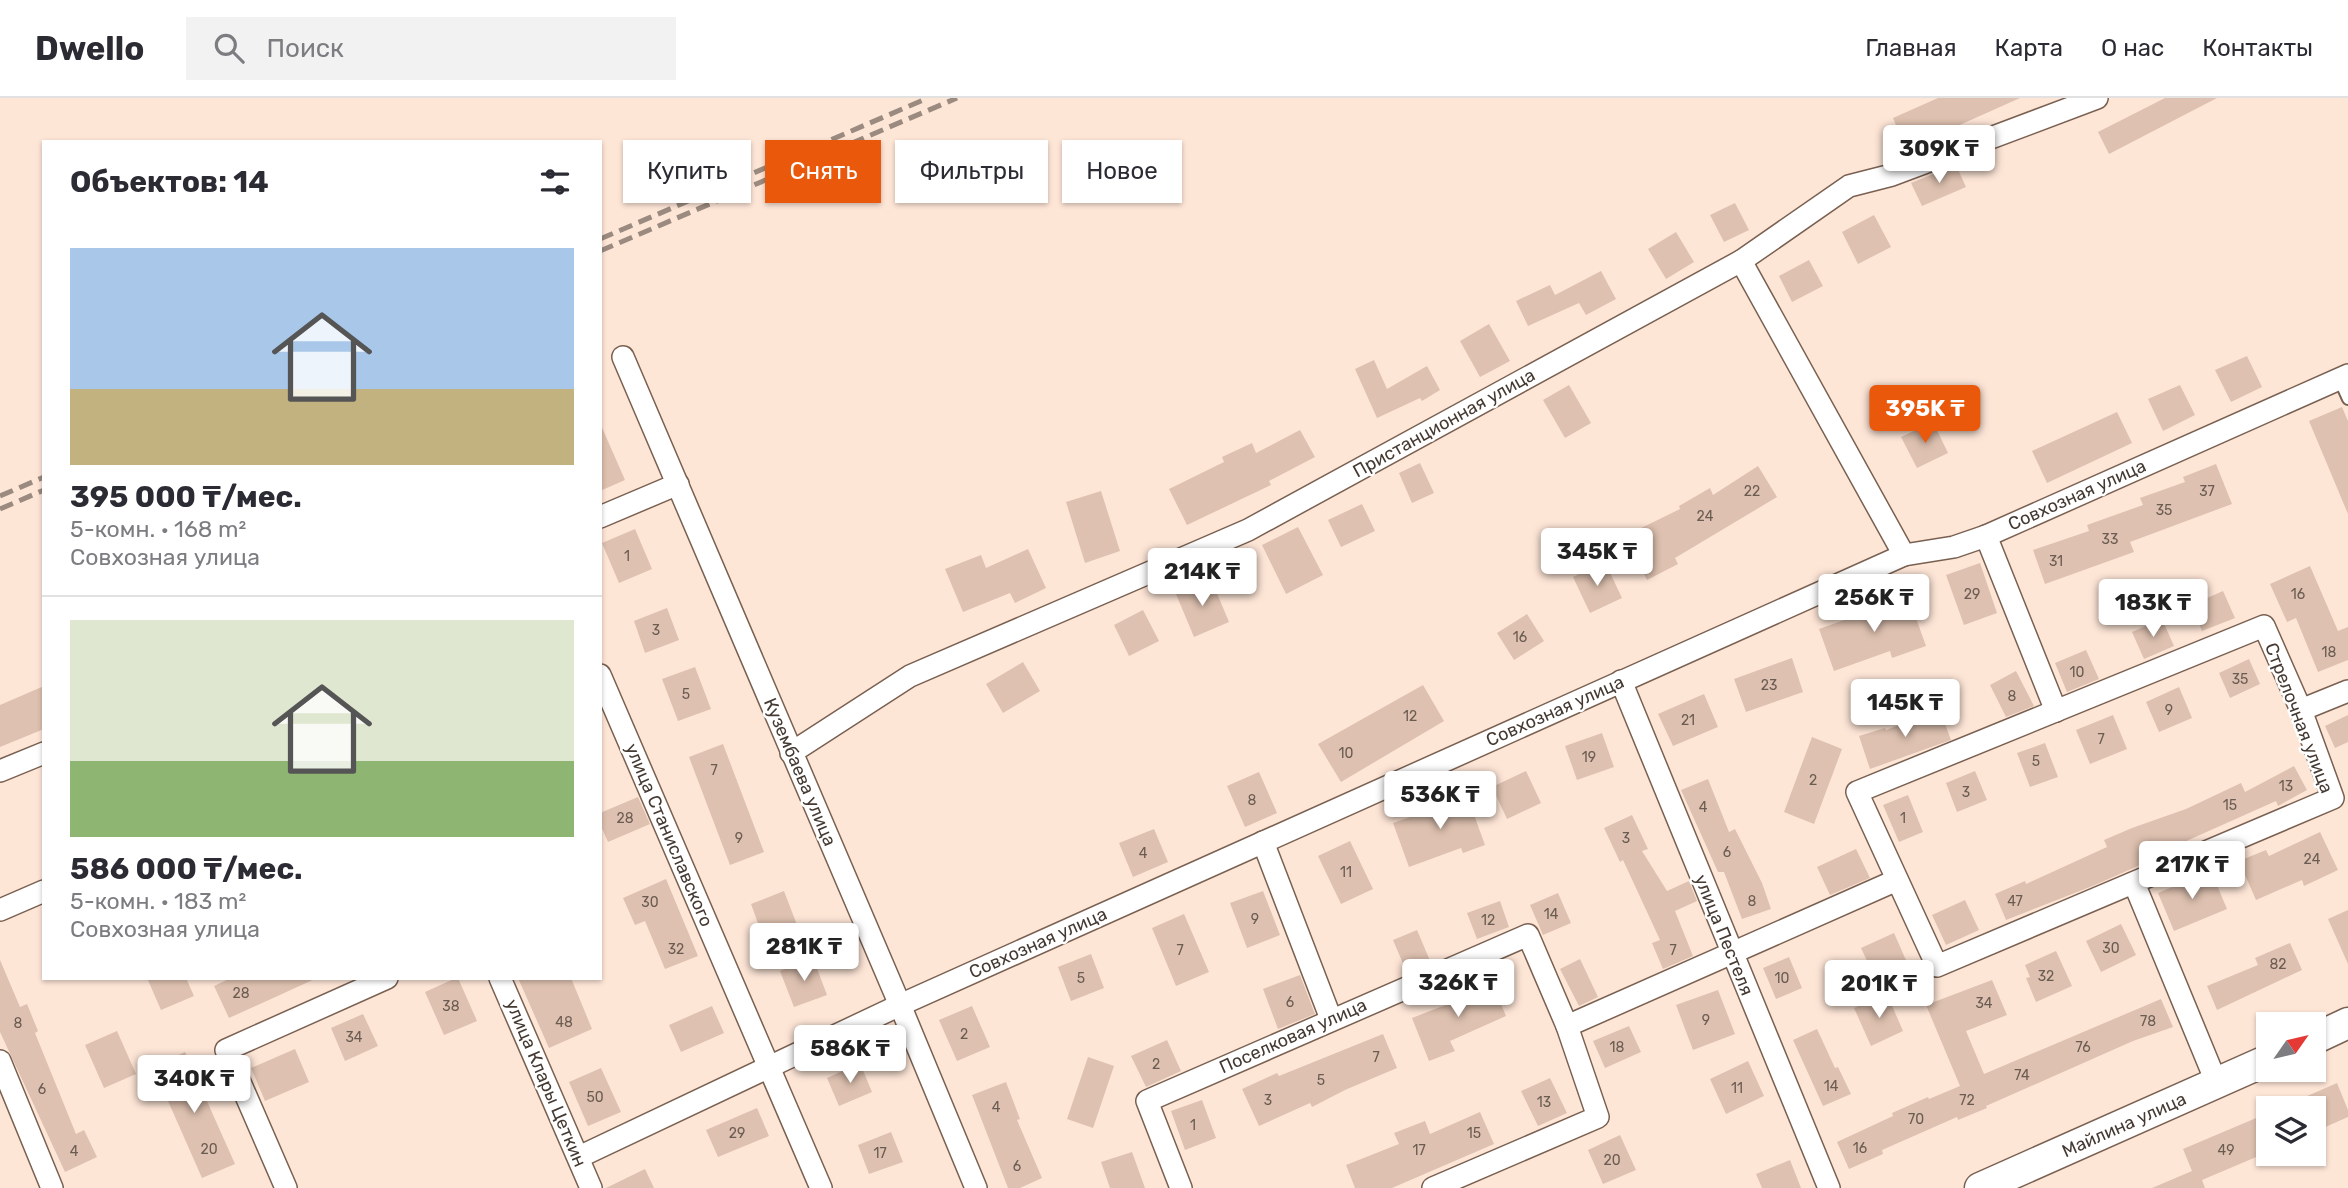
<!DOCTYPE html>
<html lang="ru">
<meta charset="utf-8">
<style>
:root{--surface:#fff;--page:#f2f2f3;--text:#2b2b33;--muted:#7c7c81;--line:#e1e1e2;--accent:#ea580c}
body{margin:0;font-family:Rubik,sans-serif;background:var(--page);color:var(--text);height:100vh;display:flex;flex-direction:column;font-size:26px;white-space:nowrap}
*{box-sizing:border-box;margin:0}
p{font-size:23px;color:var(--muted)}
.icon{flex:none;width:38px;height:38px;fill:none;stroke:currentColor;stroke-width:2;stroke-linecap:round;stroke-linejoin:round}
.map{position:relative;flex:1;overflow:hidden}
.details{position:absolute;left:42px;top:42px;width:560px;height:840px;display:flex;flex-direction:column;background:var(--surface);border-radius:0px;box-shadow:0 2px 5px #0004}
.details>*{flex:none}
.banner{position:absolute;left:623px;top:42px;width:665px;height:63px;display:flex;gap:14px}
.needle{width:46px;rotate:56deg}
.tools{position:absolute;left:2256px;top:914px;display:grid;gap:14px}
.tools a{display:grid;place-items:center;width:70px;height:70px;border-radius:0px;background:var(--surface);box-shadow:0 2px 5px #0004;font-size:35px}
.price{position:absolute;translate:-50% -60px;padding:0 16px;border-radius:7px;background:#fff;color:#222;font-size:23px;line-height:46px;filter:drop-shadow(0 2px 4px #0008)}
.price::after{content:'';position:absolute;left:50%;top:42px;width:21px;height:16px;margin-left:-10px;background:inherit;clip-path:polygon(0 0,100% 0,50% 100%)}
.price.current{background:var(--accent);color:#fff}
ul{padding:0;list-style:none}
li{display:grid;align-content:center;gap:14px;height:371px;padding:0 28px}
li+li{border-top:2px solid var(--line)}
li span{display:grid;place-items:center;height:217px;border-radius:0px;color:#555}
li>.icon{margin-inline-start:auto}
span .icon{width:126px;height:126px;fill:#fffc;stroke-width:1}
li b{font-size:30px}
h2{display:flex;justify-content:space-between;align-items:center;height:84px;padding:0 28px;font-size:30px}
.pill{padding:0 24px;border-radius:0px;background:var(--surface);box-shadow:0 2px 5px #0004;font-size:24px;line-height:63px}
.pill.current{background:var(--accent);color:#fff}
header{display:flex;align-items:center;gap:42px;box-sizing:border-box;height:98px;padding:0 35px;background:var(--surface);border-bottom:2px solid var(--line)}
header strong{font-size:33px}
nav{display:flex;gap:38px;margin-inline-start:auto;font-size:24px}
.search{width:490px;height:63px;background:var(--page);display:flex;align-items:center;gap:18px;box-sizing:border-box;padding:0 24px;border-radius:0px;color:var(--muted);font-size:26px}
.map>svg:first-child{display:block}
.building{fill:#dec1b0}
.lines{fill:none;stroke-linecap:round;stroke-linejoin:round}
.service-casing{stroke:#796051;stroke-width:14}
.minor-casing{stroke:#796051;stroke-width:24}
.secondary-casing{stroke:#796051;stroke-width:33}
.service{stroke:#fff;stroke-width:10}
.minor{stroke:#fff;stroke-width:21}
.secondary{stroke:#fff;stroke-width:30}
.rail{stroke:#9b8a7f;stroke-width:5;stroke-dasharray:14 7;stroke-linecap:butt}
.labels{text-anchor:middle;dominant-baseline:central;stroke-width:5;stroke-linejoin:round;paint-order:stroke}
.number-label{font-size:14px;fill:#6b5c52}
.street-label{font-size:18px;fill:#453a33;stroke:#fff}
</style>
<header>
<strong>Dwello</strong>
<div class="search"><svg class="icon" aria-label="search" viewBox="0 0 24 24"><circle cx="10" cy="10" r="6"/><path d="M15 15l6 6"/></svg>Поиск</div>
<nav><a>Главная</a><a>Карта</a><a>О нас</a><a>Контакты</a></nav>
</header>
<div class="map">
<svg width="2348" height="1090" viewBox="0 0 2348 1090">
<rect width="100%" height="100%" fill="#fee6d7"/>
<g class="building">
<path d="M1938 0H2020L1906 51 1893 20Z"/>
<path d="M2165 0H2217L2109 56 2098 34Z"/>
<path d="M1956 67 1966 89 1922 108 1911 85Z"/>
<path d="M1735 105 1749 132 1724 144 1710 117Z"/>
<path d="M1874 117 1891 149 1858 166 1842 134Z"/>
<path d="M1676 134 1694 164 1666 181 1648 151Z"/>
<path d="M1809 162 1823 188 1792 204 1779 178Z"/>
<path d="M1601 173 1616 201 1586 217 1579 205 1528 228 1516 203 1550 187 1555 197Z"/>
<path d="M1489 226 1510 263 1480 279 1460 243Z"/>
<path d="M2247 258 2262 289 2231 304 2215 272Z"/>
<path d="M1374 262 1387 291 1427 268 1440 292 1422 303 1420 300 1377 320 1355 271Z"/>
<path d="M1569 287 1591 325 1565 340 1543 302Z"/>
<path d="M2180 287 2195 317 2163 333 2148 301Z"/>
<path d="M2342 309 2348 323V416L2309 323Z"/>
<path d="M2117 314 2132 345 2047 385 2032 353Z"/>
<path d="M1933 324 1948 355 1917 370 1901 339Z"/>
<path d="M600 325 625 382 600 393Z"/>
<path d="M1300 332 1315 359 1269 383 1271 387 1187 427 1169 391 1224 364 1222 359 1252 345 1256 355Z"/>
<path d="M1420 365 1434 395 1412 405 1399 375Z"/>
<path d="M2216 366 2232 406 2130 444 2134 454 2045 486 2033 452 2089 433 2087 427 2143 407 2140 400 2185 384 2183 379Z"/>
<path d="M1758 368 1777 399 1675 460 1678 466 1647 482 1625 438 1680 411 1679 408 1710 390 1713 397Z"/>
<path d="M1101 393 1120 453 1085 465 1066 404Z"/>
<path d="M1362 406 1375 433 1341 449 1328 422Z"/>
<path d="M1298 429 1323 477 1286 496 1262 447Z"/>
<path d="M635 431 652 471 619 485 602 445Z"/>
<path d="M1028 451 1046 490 1015 505 1010 495 963 514 945 471 981 457 986 470Z"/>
<path d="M1605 464 1622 500 1590 515 1573 479Z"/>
<path d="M1980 465 1997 515 1964 527 1946 477Z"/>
<path d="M2310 468 2338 533 2348 529V562L2318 574 2296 520 2287 524 2270 486Z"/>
<path d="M1211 481 1229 524 1194 539 1176 496Z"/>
<path d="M2223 493 2235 520 2202 533 2191 507Z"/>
<path d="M1907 495 1926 548 1892 560 1890 553 1834 573 1819 531 1875 511 1874 507Z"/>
<path d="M667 510 679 542 645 555 634 523Z"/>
<path d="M1143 512 1159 543 1129 558 1114 527Z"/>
<path d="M1527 516 1544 543 1514 562 1497 535Z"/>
<path d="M2162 521 2174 548 2144 561 2132 534Z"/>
<path d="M2086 552 2099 581 2067 594 2055 565Z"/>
<path d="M1792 560 1803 594 1746 614 1734 581Z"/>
<path d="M2249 561 2260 586 2230 600 2219 575Z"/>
<path d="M1023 564 1040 593 1003 615 986 586Z"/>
<path d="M695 569 711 611 678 623 662 581Z"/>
<path d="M2016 573 2034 608 2006 619 1990 587Z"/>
<path d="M1423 587 1444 623 1341 684 1318 646Z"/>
<path d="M44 588V631L0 649V607Z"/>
<path d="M2179 589 2192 620 2159 634 2146 604Z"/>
<path d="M1704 596 1718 629 1673 648 1658 616Z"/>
<path d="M1940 612 1951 642 1870 671 1859 638 1885 630 1886 632Z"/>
<path d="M2113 617 2127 651 2090 666 2076 632Z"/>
<path d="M2348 617V644L2335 650 2325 628Z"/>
<path d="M1602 635 1614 669 1577 682 1565 648Z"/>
<path d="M1812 639 1842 651 1814 726 1784 714Z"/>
<path d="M2045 645 2058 679 2030 689 2017 655Z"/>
<path d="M723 646 764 754 730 767 689 659Z"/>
<path d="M2294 668 2307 692 2278 708 2276 703 2146 761 2147 764 2095 787 2006 822 1995 796 2025 783 2026 786 2107 749 2104 742 2132 730 2186 711 2241 685 2245 694Z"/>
<path d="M1526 673 1541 705 1507 721 1492 689Z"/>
<path d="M1975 673 1987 702 1957 714 1946 685Z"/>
<path d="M1259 674 1277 715 1245 729 1227 688Z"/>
<path d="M1708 681 1729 734 1735 731 1762 785 1771 811 1742 821 1724 774H1718L1681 692Z"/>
<path d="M1465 692 1485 747 1463 755 1461 750 1409 769 1393 725 1445 707 1442 700Z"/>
<path d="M1908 697 1923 734 1899 744 1883 707Z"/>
<path d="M638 699 650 726 608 744 600 726V715Z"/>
<path d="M1632 717 1648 751 1642 753 1667 793 1689 783 1697 803 1675 813 1693 858 1663 871 1652 845 1660 842 1623 762 1620 764 1604 730Z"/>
<path d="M1154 731 1168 764 1133 779 1119 745Z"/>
<path d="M2320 734 2338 772 2304 788 2302 782 2256 802 2239 763 2266 752 2269 758Z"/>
<path d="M1350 743 1373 791 1341 806 1318 758Z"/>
<path d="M1856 751 1870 780 1830 797 1817 769Z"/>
<path d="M2211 773 2227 811 2174 833 2158 795Z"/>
<path d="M666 781 698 858 665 871 645 823 635 827 623 800Z"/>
<path d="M784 793 797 827 763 839 751 806Z"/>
<path d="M1263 793 1280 837 1247 850 1230 805Z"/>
<path d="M1558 795 1571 825 1543 837 1530 807Z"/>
<path d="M1965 802 1979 832 1946 847 1932 817Z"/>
<path d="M1500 803 1509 829 1477 841 1467 815Z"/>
<path d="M2348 812V866L2328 821Z"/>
<path d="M1184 816 1209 874 1176 888 1152 830Z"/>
<path d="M2121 826 2136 857 2101 874 2086 843Z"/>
<path d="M1417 832 1431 865 1407 875 1393 842Z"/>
<path d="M1894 835 1909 869 1877 884 1861 850Z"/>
<path d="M2290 845 2302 872 2217 912 2207 888 2258 867 2255 860Z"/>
<path d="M2056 853 2072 888 2036 904 2026 880 2030 879 2025 867Z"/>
<path d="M1091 856 1104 890 1071 903 1058 869Z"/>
<path d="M1789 859 1802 890 1776 901 1763 870Z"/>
<path d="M813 860 827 897 794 909 780 873Z"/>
<path d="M1580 861 1598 899 1579 908 1560 871Z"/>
<path d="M0 862 20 909 27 906 38 933 35 935 76 1036 84 1032 97 1059 65 1074 0 934Z"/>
<path d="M1300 877 1315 916 1278 931 1263 891Z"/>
<path d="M147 880H186L194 898 161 912Z"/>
<path d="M231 880H317L229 920 214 888Z"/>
<path d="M456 880H458L477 923 444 937 425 894Z"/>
<path d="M518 880H571L592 931 549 950Z"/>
<path d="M1490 880 1506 918 1450 943 1455 953 1429 963 1412 920 1461 901 1458 894Z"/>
<path d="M1992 882 2007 917 1966 933 1984 976 2161 901 2173 929 2133 943 1986 1008 1987 1010 1958 1022 1957 1019 1882 1052 1883 1056 1849 1071 1837 1044 1893 1018 1892 1015 1928 999 1929 1001 1960 988 1926 907Z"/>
<path d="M1718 892 1735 936 1693 952 1676 907Z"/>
<path d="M1887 896 1903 933 1871 948 1854 910Z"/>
<path d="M712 908 724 935 681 954 669 927Z"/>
<path d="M972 908 990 949 957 963 939 922Z"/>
<path d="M363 916 378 948 345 963 331 930Z"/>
<path d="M1629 928 1641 954 1605 970 1593 943Z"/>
<path d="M1817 931 1835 970 1838 969 1851 996 1823 1008 1793 942Z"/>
<path d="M117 933 136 976 104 990 85 947Z"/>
<path d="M1383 936 1397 970 1345 992 1312 1009 1310 1005 1259 1028 1242 991 1277 975 1279 978Z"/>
<path d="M1167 942 1181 973 1146 989 1131 958Z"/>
<path d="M295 951 309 984 265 1003 251 970Z"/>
<path d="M185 954 235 1066 202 1080 153 969Z"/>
<path d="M1088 959 1114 968 1093 1030 1067 1021Z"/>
<path d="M1748 963 1764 998 1726 1016 1710 981Z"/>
<path d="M860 965 872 994 839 1008 827 980Z"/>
<path d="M601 970 621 1014 588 1028 569 984Z"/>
<path d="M1550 980 1567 1015 1538 1028 1521 993Z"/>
<path d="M1006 984 1020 1021 1017 1022 1042 1080 1020 1090H1008L972 997Z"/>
<path d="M2337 985 2348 1012V1019L2314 1034V1010H2280Z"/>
<path d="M1202 1002 1216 1040 1185 1052 1171 1013Z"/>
<path d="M757 1010 769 1038 718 1059 706 1032Z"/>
<path d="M1480 1014 1494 1046 1392 1090H1355L1346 1067 1399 1046 1394 1035 1425 1023 1430 1036Z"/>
<path d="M2268 1015V1054L2202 1082 2205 1090H2152L2192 1073 2183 1051Z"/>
<path d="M891 1034 903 1064 869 1076 858 1047Z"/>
<path d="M1620 1037 1636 1072 1603 1086 1588 1052Z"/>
<path d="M1132 1054 1145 1090H1110L1101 1064Z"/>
<path d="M1790 1062 1801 1090H1762L1756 1076Z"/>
<path d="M645 1071 654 1090H606Z"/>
</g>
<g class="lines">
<defs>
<path id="service" d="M2339 281 2348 301"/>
<g id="minor">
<path d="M1741 163 1904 457"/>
<path d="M623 259 900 907 976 1090"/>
<path d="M600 419 678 386"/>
<path d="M1986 438 2056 613"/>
<path d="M2264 528 2301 612 2333 700 1937 868 1857 694Z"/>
<path d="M600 577 821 1090"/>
<path d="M1621 583 1829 1090"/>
<path d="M2301 612 2348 593"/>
<path d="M791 655 910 578 1248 432 1741 163 1849 88 1892 77 2097 0"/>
<path d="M0 673 44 655"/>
<path d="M1263 744 1331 921"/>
<path d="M2134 785 2217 986"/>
<path d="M0 812 44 793"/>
<path d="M500 880 591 1090"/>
<path d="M1567 928 1897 782"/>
<path d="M0 963 52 1090"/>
<path d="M579 1059 900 907 1904 457 1954 449 1986 438 2348 277"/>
<path d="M286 1090 226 952 387 880"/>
<path d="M1181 1090 1147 1003 1528 837 1567 928 1598 1019 1433 1090"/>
</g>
<g id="secondary">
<path d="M2314 941 2348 925"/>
<path d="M1980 1090 2268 962"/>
</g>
</defs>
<use href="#service" class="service-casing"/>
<use href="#minor" class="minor-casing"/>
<use href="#secondary" class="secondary-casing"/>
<use href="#service" class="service"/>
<use href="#minor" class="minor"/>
<use href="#secondary" class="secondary"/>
<g class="rail">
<path d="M600 141 928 0"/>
<path d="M600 153 957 0"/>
<path d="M0 398 44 379"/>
<path d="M0 411 44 392"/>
</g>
</g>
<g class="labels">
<g class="number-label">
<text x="1752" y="393">22</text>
<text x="2207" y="393">37</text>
<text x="2164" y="412">35</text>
<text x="1705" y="418">24</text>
<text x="2110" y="441">33</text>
<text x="627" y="458">1</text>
<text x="2056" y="463">31</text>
<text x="1972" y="496">29</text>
<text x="2298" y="496">16</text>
<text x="656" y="532">3</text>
<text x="1520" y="539">16</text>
<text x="2329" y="554">18</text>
<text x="2077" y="574">10</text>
<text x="2240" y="581">35</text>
<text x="1769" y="587">23</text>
<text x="686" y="596">5</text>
<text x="2012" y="598">8</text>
<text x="2169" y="612">9</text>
<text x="1410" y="618">12</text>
<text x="1688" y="622">21</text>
<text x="2101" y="641">7</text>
<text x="1346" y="655">10</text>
<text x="1589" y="659">19</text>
<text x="2036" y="663">5</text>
<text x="714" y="672">7</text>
<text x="1813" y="682">2</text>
<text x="2286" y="688">13</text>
<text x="1966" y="694">3</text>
<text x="1252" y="702">8</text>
<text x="2230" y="707">15</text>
<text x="1703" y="709">4</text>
<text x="625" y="720">28</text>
<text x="1903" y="720">1</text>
<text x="739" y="740">9</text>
<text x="1626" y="740">3</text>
<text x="1727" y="754">6</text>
<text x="1143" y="755">4</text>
<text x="2312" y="761">24</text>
<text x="1346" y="774">11</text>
<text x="1752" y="803">8</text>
<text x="2015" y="803">47</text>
<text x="650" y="804">30</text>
<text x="1551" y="816">14</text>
<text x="1255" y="821">9</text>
<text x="1488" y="822">12</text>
<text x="2111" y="850">30</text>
<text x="676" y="851">32</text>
<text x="1180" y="852">7</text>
<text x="1673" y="852">7</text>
<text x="2278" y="866">82</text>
<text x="2046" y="878">32</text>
<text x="1081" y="880">5</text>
<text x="1782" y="880">10</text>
<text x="241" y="895">28</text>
<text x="1290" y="904">6</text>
<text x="1984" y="905">34</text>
<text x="451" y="908">38</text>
<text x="1706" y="922">9</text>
<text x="2148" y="923">78</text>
<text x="564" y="924">48</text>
<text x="18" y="925">8</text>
<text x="964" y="936">2</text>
<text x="354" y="939">34</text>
<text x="1617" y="949">18</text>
<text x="2083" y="949">76</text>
<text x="1376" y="959">7</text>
<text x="1156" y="966">2</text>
<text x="2022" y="977">74</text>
<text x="1321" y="982">5</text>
<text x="1831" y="988">14</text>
<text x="1737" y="990">11</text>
<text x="42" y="991">6</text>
<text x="595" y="999">50</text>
<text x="1268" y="1002">3</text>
<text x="1967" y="1002">72</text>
<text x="1544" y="1004">13</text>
<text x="996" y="1009">4</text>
<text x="1916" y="1021">70</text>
<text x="1193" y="1027">1</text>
<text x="737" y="1035">29</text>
<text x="1474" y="1035">15</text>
<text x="1860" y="1050">16</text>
<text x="209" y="1051">20</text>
<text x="1419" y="1052">17</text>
<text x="2226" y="1052">49</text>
<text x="74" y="1053">4</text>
<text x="880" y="1055">17</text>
<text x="1612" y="1062">20</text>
<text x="1017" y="1068">6</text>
</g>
<g class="street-label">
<text transform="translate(1444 325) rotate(-29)">Пристанционная улица</text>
<text transform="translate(2077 397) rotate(-24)">Совхозная улица</text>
<text transform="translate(1555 613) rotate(-24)">Совхозная улица</text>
<text transform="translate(2299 620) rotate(69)">Стрелочная улица</text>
<text transform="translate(800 674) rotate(67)">Кузембаева улица</text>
<text transform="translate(669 737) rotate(67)">улица Станиславского</text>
<text transform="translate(1724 837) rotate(68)">улица Пестеля</text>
<text transform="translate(1038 845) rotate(-24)">Совхозная улица</text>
<text transform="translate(1293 938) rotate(-24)">Поселковая улица</text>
<text transform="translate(546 985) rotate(67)">улица Клары Цеткин</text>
<text transform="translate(2124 1027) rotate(-24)">Майлина улица</text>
</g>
</g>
</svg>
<div class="tools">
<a><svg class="needle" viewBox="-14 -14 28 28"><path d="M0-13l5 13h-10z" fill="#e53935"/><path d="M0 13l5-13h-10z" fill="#7c7c81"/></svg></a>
<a><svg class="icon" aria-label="layers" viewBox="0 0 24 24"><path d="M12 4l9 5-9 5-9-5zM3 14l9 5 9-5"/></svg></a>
</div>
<b class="price" style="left:1939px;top:87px">309K ₸</b>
<b class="price current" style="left:1925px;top:347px">395K ₸</b>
<b class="price" style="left:1597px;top:490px">345K ₸</b>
<b class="price" style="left:1202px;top:510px">214K ₸</b>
<b class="price" style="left:1874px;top:536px">256K ₸</b>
<b class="price" style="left:2153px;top:541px">183K ₸</b>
<b class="price" style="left:1905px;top:641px">145K ₸</b>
<b class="price" style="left:1440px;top:733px">536K ₸</b>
<b class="price" style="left:2192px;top:803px">217K ₸</b>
<b class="price" style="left:804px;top:885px">281K ₸</b>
<b class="price" style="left:1458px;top:921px">326K ₸</b>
<b class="price" style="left:1879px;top:922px">201K ₸</b>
<b class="price" style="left:850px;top:987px">586K ₸</b>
<b class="price" style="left:194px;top:1017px">340K ₸</b>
<div class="banner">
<a class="pill">Купить</a>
<a class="pill current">Снять</a>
<a class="pill">Фильтры</a>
<a class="pill">Новое</a>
</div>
<section class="details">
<h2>Объектов: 14<svg class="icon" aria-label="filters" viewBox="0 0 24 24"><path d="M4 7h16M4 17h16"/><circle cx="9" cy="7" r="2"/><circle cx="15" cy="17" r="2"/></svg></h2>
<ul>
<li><span style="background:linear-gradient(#a9c7e8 65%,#c2b280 0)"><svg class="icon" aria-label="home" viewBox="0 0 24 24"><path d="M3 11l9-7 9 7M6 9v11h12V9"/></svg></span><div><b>395 000 ₸/мес.</b><p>5-комн. · 168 m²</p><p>Совхозная улица</p></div></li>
<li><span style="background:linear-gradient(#dfe7d0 65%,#8fb573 0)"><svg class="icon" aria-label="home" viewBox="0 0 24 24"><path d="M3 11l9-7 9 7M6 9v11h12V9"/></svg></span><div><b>586 000 ₸/мес.</b><p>5-комн. · 183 m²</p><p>Совхозная улица</p></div></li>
</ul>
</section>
</div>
